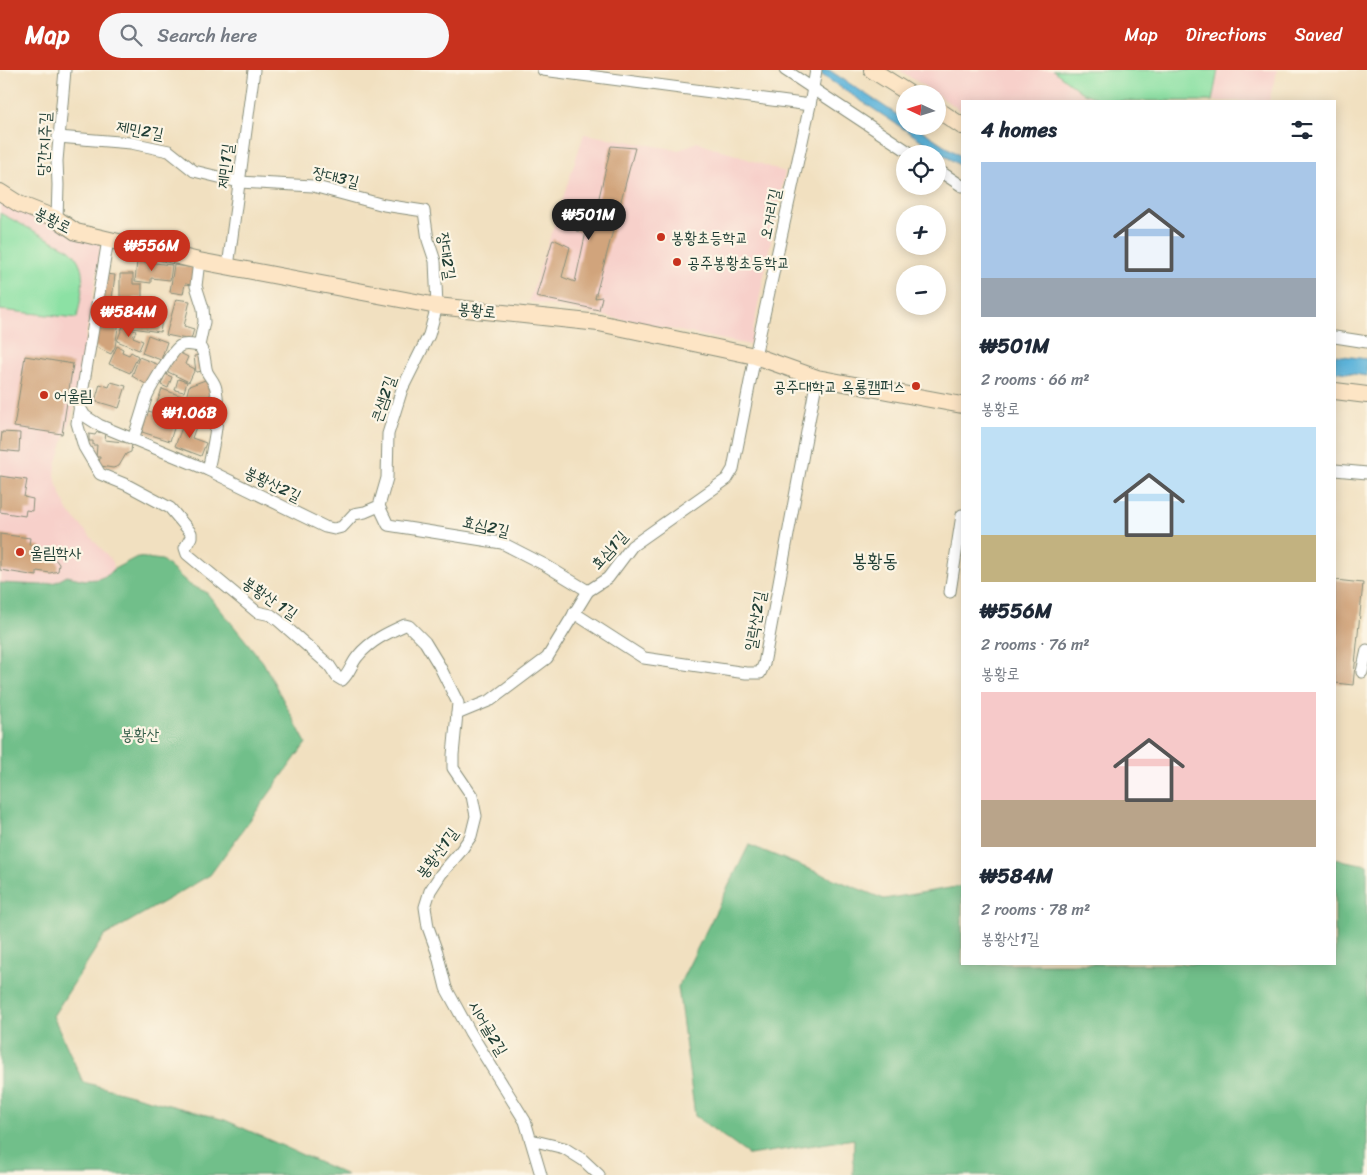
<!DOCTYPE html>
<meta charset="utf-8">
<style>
:root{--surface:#fff;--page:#f6f6f7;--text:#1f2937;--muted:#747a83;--accent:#c8321e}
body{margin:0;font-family:Sriracha,"Poor Story",sans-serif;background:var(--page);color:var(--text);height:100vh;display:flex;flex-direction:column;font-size:19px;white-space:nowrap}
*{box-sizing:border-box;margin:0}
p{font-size:16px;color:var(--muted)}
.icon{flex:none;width:28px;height:28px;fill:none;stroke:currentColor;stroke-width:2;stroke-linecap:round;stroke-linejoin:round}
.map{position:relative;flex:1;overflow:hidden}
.panel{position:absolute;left:961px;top:30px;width:375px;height:865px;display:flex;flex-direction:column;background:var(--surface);border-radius:0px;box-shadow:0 2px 12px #0003}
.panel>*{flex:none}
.needle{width:32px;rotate:274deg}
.tools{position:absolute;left:896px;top:15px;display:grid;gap:10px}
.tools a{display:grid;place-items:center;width:50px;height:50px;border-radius:50%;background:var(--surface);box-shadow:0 2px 12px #0003;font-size:25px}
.price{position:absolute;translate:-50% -42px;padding:0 11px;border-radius:18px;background:var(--accent);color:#fff;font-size:16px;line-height:32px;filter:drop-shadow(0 1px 2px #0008)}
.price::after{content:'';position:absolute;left:50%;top:30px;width:15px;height:11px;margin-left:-8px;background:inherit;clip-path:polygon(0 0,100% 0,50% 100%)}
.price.current{background:#222;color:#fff}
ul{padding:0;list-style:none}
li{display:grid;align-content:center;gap:10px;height:265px;padding:0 20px}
li span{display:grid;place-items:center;height:155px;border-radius:0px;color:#555}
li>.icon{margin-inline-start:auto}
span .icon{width:90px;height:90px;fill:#fffc;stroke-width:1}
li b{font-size:21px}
h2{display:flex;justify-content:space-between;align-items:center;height:60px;padding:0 20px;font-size:21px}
header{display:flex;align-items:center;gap:30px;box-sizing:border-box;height:70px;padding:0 25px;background:var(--accent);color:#fff}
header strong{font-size:24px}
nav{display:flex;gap:28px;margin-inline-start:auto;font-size:18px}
.search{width:350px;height:45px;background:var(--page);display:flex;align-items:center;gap:12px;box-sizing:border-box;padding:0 18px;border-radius:28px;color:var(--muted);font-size:19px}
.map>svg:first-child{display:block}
.built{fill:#f7d0ca}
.green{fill:#8ce1a4;stroke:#568f6c}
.forest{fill:#71bf8a;stroke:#487e5f}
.water{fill:#5db4da;stroke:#3e7887}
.building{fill:#d1a47c}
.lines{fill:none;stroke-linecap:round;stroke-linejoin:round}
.street-casing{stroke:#888e7a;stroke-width:13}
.secondary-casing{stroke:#888e7a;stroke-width:18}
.street{stroke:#fff;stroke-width:11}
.secondary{stroke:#fde5c5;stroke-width:16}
.poi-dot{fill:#c8321e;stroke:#fcf5e5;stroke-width:2}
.labels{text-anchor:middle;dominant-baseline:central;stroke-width:4.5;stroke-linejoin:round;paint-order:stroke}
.street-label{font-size:16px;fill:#1f3d34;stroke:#fcf5e5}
.poi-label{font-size:16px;fill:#1f3d34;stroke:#fcf5e5;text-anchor:start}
.park-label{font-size:16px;fill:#355e4a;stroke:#fcf5e5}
.quarter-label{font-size:19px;fill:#1f3d34;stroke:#fcf5e5}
</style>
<header>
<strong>Map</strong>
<div class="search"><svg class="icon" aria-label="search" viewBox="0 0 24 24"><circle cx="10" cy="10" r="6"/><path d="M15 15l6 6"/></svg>Search here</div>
<nav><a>Map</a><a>Directions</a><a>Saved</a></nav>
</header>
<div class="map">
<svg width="1367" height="1105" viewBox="0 0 1367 1105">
<rect width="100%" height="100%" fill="#fcf5e5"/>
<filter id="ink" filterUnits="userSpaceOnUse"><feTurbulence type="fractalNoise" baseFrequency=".02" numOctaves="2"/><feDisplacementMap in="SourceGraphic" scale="10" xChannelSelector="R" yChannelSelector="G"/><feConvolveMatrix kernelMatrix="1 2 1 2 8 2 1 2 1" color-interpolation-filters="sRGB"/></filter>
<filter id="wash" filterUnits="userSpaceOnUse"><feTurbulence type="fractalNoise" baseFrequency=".0096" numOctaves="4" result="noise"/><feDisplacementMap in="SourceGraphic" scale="20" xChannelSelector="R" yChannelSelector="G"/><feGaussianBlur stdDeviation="1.12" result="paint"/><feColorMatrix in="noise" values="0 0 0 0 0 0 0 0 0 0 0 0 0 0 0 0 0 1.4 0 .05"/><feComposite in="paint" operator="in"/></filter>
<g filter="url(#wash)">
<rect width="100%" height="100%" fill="#f1e0c0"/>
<g class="built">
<path d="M899 0H1277L1269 31H962V41Z"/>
<path d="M584 64 679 80 697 72 785 102 750 275 529 231Z"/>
<path d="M0 122 97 169 101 177 74 338 56 395 55 405 57 415 68 441 113 492 114 499 108 505 98 509 85 510 67 506 56 512 42 515 0 513Z"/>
</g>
<g class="green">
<path d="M1053 0H1218L1212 31H1103L1081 22Z"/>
<path d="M0 143 70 180C90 198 81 225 77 248L0 240Z"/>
</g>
<g class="forest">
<path d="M137 487 162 490 190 515 206 522 263 592 306 673 210 805 104 866 53 946 83 1012 225 1050 347 1105H0V513L42 515 56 512 67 506 85 510 98 509 108 505 114 499Z"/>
<path d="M749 775 884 829 962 816V894H1335V789L1367 795V1105H853L854 1069 749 1085 695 1046 678 917Z"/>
</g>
<g class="water">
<path d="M814 0H829L905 50V56H915L962 87V97Z"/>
<path d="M1335 285 1367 289V306L1335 301Z"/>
</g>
<g id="blocks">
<g class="building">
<path d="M611 76 635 78 595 228 602 227 599 240 536 227 553 169 570 177 562 207 575 212 586 162 576 161 581 145 594 149Z"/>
<path d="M137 191 172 195 170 210 151 208V213L135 211Z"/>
<path d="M174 195 195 198 192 215 185 214 183 224 170 222Z"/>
<path d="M105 204 115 205 112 229 117 230 115 241 100 239Z"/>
<path d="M120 204H133V214H142V228H133V233H129V239H120Z"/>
<path d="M176 229 190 231 184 256 194 259 191 270 166 265Z"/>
<path d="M135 238 148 240 147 248 162 250 160 262 132 258Z"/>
<path d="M99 241 120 245 115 277 111 284 94 276Z"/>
<path d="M123 256 136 261 133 267 143 271 139 280 117 271Z"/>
<path d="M148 265 167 272 161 290 142 283Z"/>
<path d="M117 276 123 279 122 282 129 285 131 282 138 286 130 303 109 294Z"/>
<path d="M176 281 188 287 185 294 195 299 189 312 166 301Z"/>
<path d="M201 285 204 301 196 302 194 286Z"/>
<path d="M25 286 73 294 62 364 14 357Z"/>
<path d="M139 287 159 295 149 316 132 306Z"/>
<path d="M165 304 172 307 168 318 161 315Z"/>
<path d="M178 309 187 312 184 322 175 320Z"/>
<path d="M208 309 213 322 207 327 204 337 212 339 208 351 182 344 189 316Z"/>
<path d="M111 312 126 316 119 338 95 331 100 314 109 317Z"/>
<path d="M162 319 184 327 179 341 157 333Z"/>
<path d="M148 341 163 345 161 351 175 355 170 371 142 362Z"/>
<path d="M185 350 197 354 192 368 206 373 201 386 175 376Z"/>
<path d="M2 362 20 363 19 382 0 380Z"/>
<path d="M97 362 106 363 105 370 132 373 131 382 126 384 119 396 113 398 101 396 99 394 100 387H96L97 375H93V371H89V364L95 365Z"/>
<path d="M0 406 27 410 24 427 33 429 32 441 26 440 25 446 0 442Z"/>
<path d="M0 464 30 468 29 475 41 476 39 487 55 489 59 494 58 501 50 503 37 501V506L0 500Z"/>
<path d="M1335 510 1363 513 1353 615 1335 613Z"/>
</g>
</g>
</g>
<g filter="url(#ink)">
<use href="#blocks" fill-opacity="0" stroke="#888e7a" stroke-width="1"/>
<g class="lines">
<defs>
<g id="street">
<path d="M543 0 810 35"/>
<path d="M785 0 912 84"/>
<path d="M58 67 131 73 169 81 194 101 239 112 313 116 384 135 424 141 428 170 435 191 437 236 429 265 402 319 388 364 387 408 379 436 365 442 354 444 342 457 334 459 325 457 208 400 99 355 85 346 79 336"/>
<path d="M938 100 962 116"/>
<path d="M57 149 58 115 57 91 65 0"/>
<path d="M108 170 77 353 84 377 100 404 127 415 170 438 191 463V467L185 478 187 484 257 542 271 545 279 551 329 595 337 607 342 610C350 603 351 594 358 586 370 571 387 563 405 555L409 556 425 572 439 595 458 633 453 685V698L472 726 476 746 471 766 460 782 441 804 430 821 425 837 428 857 437 882 446 918 470 962 525 1051 541 1105"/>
<path d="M199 191 196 216 203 238 204 252 199 276C206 283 204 293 207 302 210 308 215 312 216 319 221 343 213 377 208 400"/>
<path d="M228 197 254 0"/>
<path d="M1335 267 1367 272"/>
<path d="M133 369C138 355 142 342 146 328 149 320 173 279 180 276 185 273 193 275 199 276"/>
<path d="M1335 400 1367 403"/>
<path d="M379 436 388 455 502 473 545 495 588 521"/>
<path d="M950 522 962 445"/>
<path d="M574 543 644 588 746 603H760L764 594 817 308"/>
<path d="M1362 602 1367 580"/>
<path d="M457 644 491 630 547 588 588 521 608 508 632 476 727 409 733 399 755 286 810 35 816 0"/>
<path d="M531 1070 564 1078 583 1090 599 1105"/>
</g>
<g id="secondary">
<path d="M872 0 910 24"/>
<path d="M938 40 962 56"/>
<path d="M0 122 19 134 57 149 76 162 199 191 437 236 599 253 755 286 817 308 962 335"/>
<path d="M1335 321 1367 325"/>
</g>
</defs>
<use href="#street" class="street-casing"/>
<use href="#secondary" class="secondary-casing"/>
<use href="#street" class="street"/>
<use href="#secondary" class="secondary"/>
</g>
</g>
<g class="poi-dot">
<circle cx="661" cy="167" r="5"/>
<circle cx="677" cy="192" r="5"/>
<circle cx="916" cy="316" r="5"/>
<circle cx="44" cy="325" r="5"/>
<circle cx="20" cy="482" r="5"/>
</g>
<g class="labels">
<g class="street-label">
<text transform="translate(140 60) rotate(10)">제민2길</text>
<text transform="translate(44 74) rotate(-88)">당간지주길</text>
<text transform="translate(225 96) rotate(-83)">제민1길</text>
<text transform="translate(336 107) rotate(13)">장대3길</text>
<text transform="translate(770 144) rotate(-78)">오거리길</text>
<text transform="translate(53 150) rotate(27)">봉황로</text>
<text transform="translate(447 186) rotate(81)">장대2길</text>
<text transform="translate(477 240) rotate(6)">봉황로</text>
<text transform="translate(383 329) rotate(-71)">큰샘2길</text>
<text transform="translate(273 414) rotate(26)">봉황산2길</text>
<text transform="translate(486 456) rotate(13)">효심2길</text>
<text transform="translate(609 480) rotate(-48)">효심1길</text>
<text transform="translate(270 528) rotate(34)">봉황산 1길</text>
<text transform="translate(755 551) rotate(-80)">일락산2길</text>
<text transform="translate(437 783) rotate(-54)">봉황산1길</text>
<text transform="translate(488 958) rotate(59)">시어골2길</text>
</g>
<g class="poi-label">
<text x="671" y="167">봉황초등학교</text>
<text x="687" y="192">공주봉황초등학교</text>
<text x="906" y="316" text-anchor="end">공주대학교 옥룡캠퍼스</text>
<text x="54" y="325">어울림</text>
<text x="30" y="482">울림학사</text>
</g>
<g class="park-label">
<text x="140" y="664">봉황산</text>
</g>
<g class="quarter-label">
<text x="875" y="490">봉황동</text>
</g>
</g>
</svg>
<div class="tools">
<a><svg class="needle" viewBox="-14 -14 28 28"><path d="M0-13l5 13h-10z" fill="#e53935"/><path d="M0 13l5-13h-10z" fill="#747a83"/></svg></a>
<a><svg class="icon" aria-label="locate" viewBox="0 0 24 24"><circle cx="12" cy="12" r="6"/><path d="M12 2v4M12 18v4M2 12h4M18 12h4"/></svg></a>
<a>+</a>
<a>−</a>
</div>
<b class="price current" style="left:589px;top:171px">₩501M</b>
<b class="price" style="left:152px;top:202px">₩556M</b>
<b class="price" style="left:129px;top:268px">₩584M</b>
<b class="price" style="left:190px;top:369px">₩1.06B</b>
<section class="panel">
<h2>4 homes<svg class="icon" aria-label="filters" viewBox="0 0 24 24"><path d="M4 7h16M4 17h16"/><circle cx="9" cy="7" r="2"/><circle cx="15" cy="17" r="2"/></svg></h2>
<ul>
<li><span style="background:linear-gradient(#a9c7e8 75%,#9aa5b1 0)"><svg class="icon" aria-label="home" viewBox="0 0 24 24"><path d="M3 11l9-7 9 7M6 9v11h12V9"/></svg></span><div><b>₩501M</b><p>2 rooms · 66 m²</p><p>봉황로</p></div></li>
<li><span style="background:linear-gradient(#bfe0f5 70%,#c2b280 0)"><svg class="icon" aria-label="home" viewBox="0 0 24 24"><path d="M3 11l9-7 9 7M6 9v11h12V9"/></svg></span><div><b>₩556M</b><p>2 rooms · 76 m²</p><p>봉황로</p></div></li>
<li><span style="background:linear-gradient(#f6c9c9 70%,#b9a48a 0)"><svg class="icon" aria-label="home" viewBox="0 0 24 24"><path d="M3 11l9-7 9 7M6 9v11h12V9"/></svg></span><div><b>₩584M</b><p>2 rooms · 78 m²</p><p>봉황산1길</p></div></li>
</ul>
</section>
</div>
